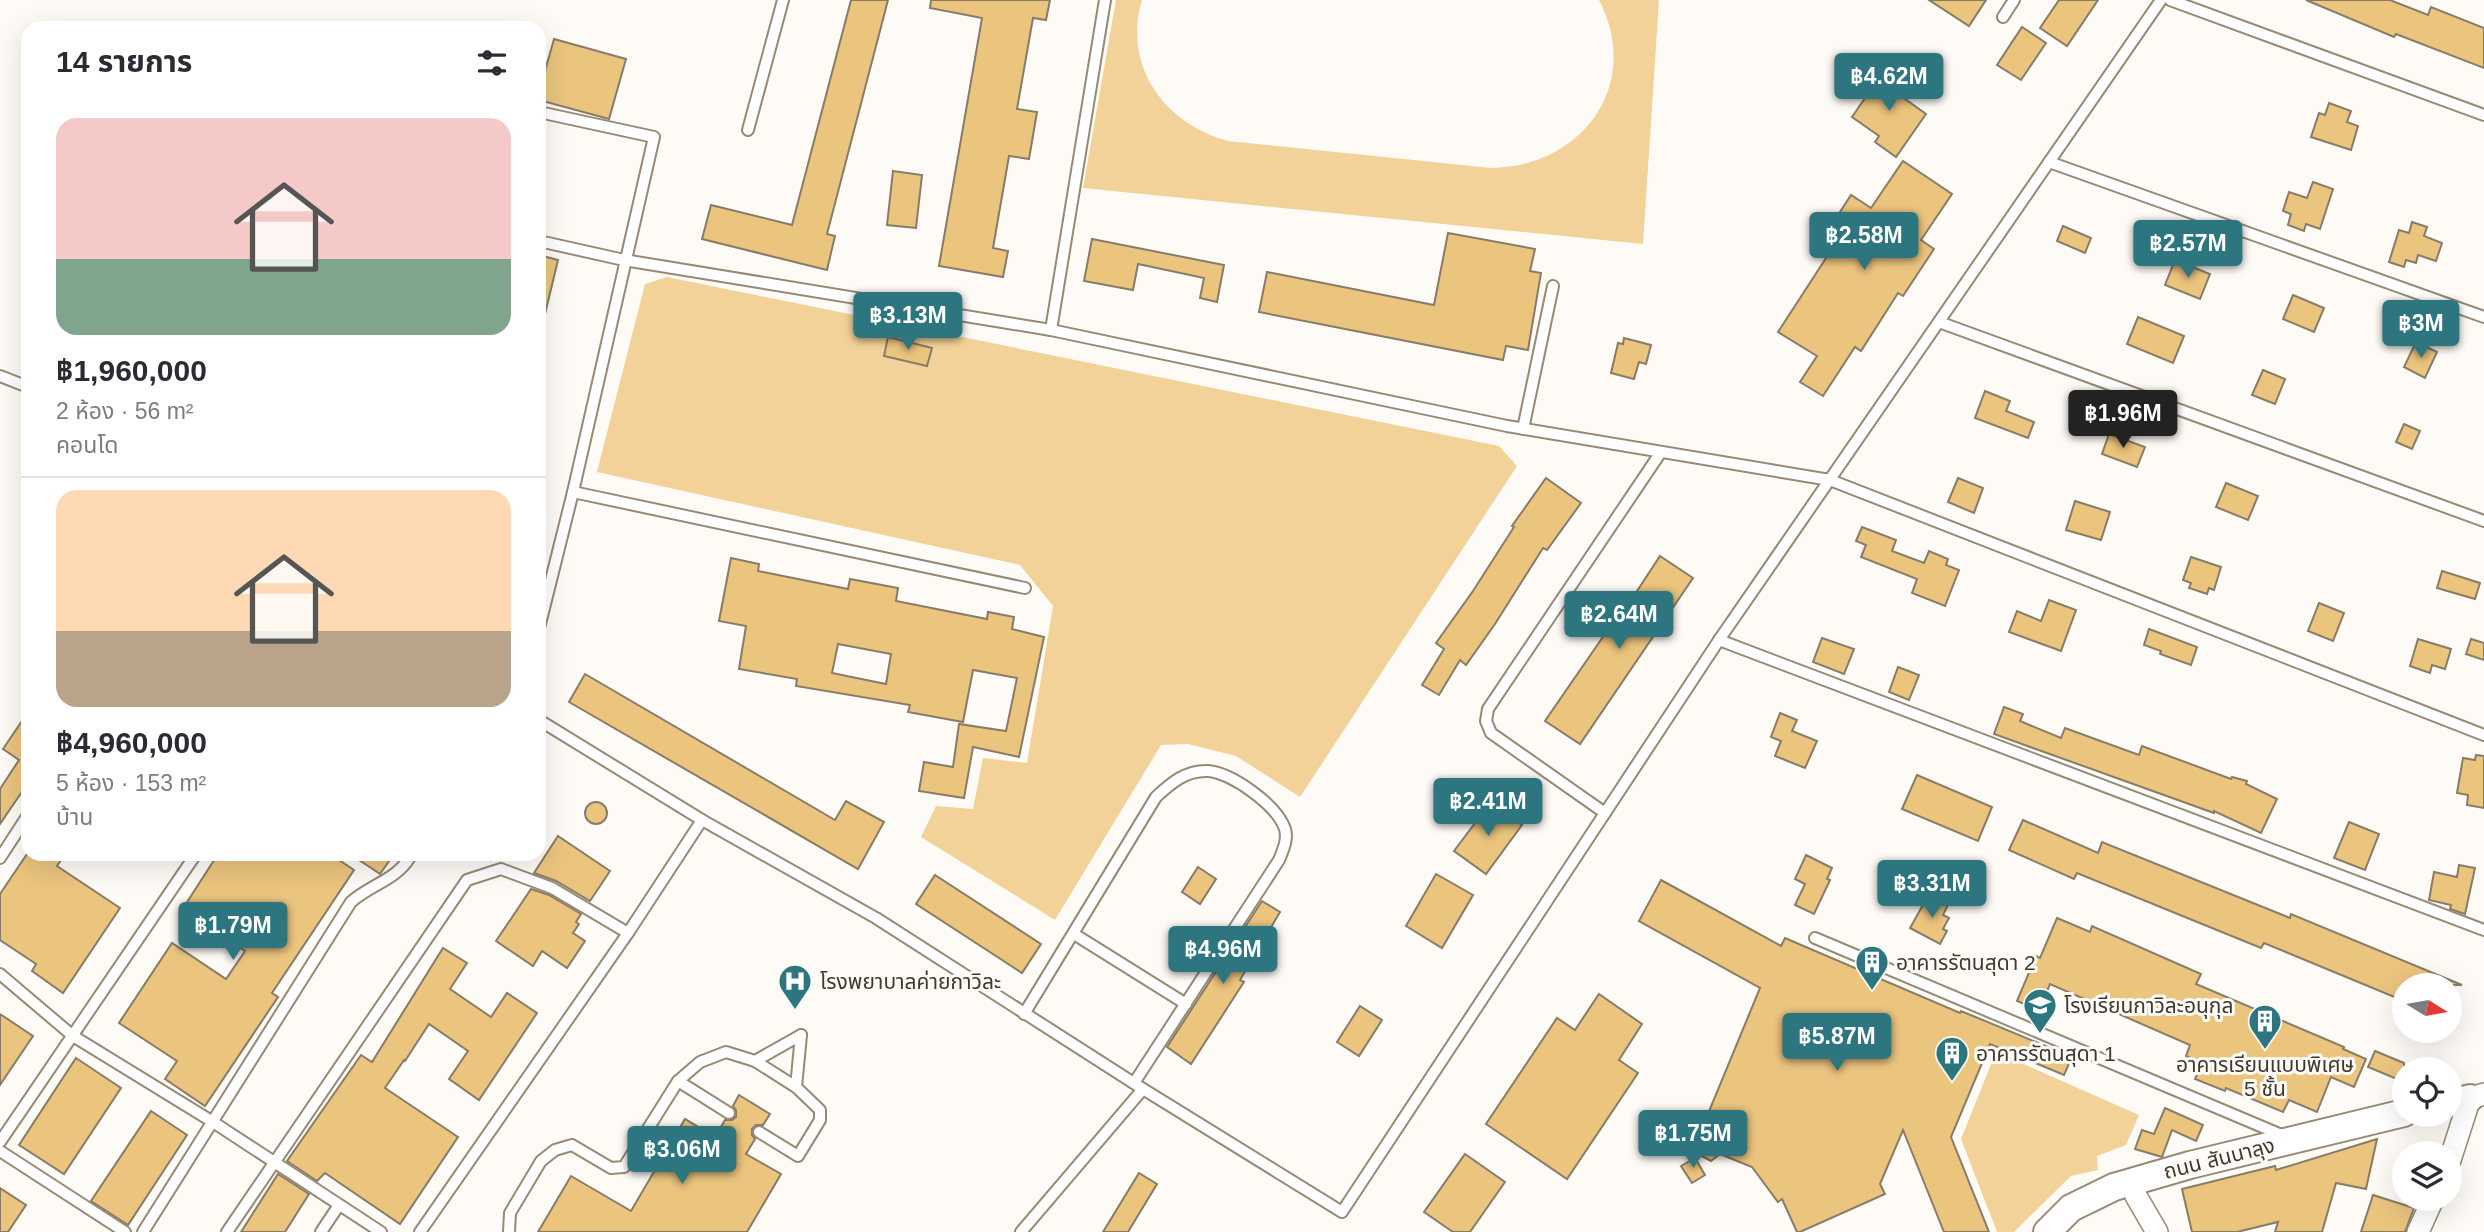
<!DOCTYPE html>
<html lang="th">
<meta charset="utf-8">
<style>
:root{--surface:#fff;--page:#f7f7f7;--text:#2b2b33;--muted:#7c7c81;--line:#e1e1e2;--accent:#2d767f}
body{margin:0;font-family:Arial,"Noto Sans Thai",sans-serif;background:var(--page);color:var(--text);height:100vh;display:flex;flex-direction:column;font-size:26px;white-space:nowrap}
*{box-sizing:border-box;margin:0}
p{font-size:23px;color:var(--muted)}
.icon{flex:none;width:38px;height:38px;fill:none;stroke:currentColor;stroke-width:2;stroke-linecap:round;stroke-linejoin:round}
.map{position:relative;flex:1;overflow:hidden}
.drawer{position:absolute;left:21px;top:21px;width:525px;height:840px;display:flex;flex-direction:column;background:var(--surface);border-radius:21px;box-shadow:0 7px 28px #0002}
.drawer>*{flex:none}
.needle{width:46px;rotate:101deg}
.fabs{position:absolute;left:2392px;top:973px;display:grid;gap:14px}
.fabs a{display:grid;place-items:center;width:70px;height:70px;border-radius:50%;background:var(--surface);box-shadow:0 7px 28px #0002;font-size:35px}
.price{position:absolute;translate:-50% -60px;padding:0 16px;border-radius:7px;background:var(--accent);color:#fff;font-size:23px;line-height:46px;filter:drop-shadow(0 2px 4px #0008)}
.price::after{content:'';position:absolute;left:50%;top:42px;width:21px;height:16px;margin-left:-10px;background:inherit;clip-path:polygon(0 0,100% 0,50% 100%)}
.price.current{background:#222;color:#fff}
ul{padding:0;list-style:none}
li{display:grid;align-content:center;gap:14px;height:371px;padding:0 35px}
li+li{border-top:2px solid var(--line)}
li span{display:grid;place-items:center;height:217px;border-radius:21px;color:#555}
li>.icon{margin-inline-start:auto}
span .icon{width:126px;height:126px;fill:#fffc;stroke-width:1}
li b{font-size:30px}
h2{display:flex;justify-content:space-between;align-items:center;height:84px;padding:0 35px;font-size:30px}
.map>svg:first-child{display:block}
.green{fill:#f3d299}
.building{fill:#ebc47e;stroke:#887c68;stroke-width:2;fill-rule:evenodd}
.lines{fill:none;stroke-linecap:round;stroke-linejoin:round}
.service-casing{stroke:#968a75;stroke-width:14}
.minor-casing{stroke:#968a75;stroke-width:24}
.tertiary-casing{stroke:#968a75;stroke-width:30}
.service{stroke:#fff;stroke-width:10}
.minor{stroke:#fff;stroke-width:21}
.tertiary{stroke:#fff;stroke-width:26}
.labels{text-anchor:middle;dominant-baseline:central;stroke-width:6;stroke-linejoin:round;paint-order:stroke}
.poi-label{font-size:21px;fill:#3e3931;stroke:#fefbf7;text-anchor:start}
.street-label{font-size:21px;fill:#3e3931;stroke:#fefbf7}
</style>
<div class="map">
<svg width="2484" height="1232" viewBox="0 0 2484 1232">
<rect width="100%" height="100%" fill="#fefbf7"/>
<g class="green">
<path d="M1116 0H1142C1122 66 1165 124 1228 141L1491 168C1582 167 1643 85 1599 0H1659L1643 244 1083 188Z"/>
<path d="M667 277 1499 446 1517 466 1300 797 1236 756 1188 744 1161 745 1055 920 921 837 936 806 973 809 983 758 1027 763 1053 606 1020 565 597 472 645 284Z"/>
<path d="M1996 1052 2139 1115 2126 1145 2097 1156 2098 1170 2071 1176 2014 1232H1997L1961 1139Z"/>
</g>
<g class="building">
<path d="M851 0H888L827 234 835 236 827 270 702 239 711 205 792 225Z"/>
<path d="M931 0H1050L1046 20 1033 18 1017 109 1037 112 1029 159 1009 156 993 248 1008 251 1003 277 939 266 982 18 930 8Z"/>
<path d="M1929 0H1986L1969 26Z"/>
<path d="M2059 0H2098L2067 46 2040 28Z"/>
<path d="M2306 0H2390L2428 15 2431 7 2484 28V68L2396 34 2394 37Z"/>
<path d="M2022 27 2046 43 2021 80 1997 65Z"/>
<path d="M554 39 626 59 609 119 539 100V92Z"/>
<path d="M1885 69 1908 85 1901 96 1926 114 1896 157 1875 142 1879 136 1852 117Z"/>
<path d="M2329 103 2351 111 2347 122 2358 126 2351 150 2311 137 2319 113 2325 115Z"/>
<path d="M1903 161 1952 194 1921 240 1934 249 1903 296 1898 293 1861 351 1855 347 1823 396 1800 382 1817 356 1778 332 1826 258 1815 251 1851 195 1871 208Z"/>
<path d="M893 171 922 175 916 228 887 225Z"/>
<path d="M2313 182 2333 189 2320 229 2306 224 2304 231 2288 225 2291 214 2283 211 2289 192 2307 198Z"/>
<path d="M2412 222 2427 227 2424 236 2442 243 2436 261 2418 255 2416 263 2406 260 2404 267 2389 262 2399 230 2409 233Z"/>
<path d="M2063 226 2091 238 2085 253 2057 241Z"/>
<path d="M1448 233 1535 249 1530 271 1541 273 1528 350 1506 346 1503 360 1259 312 1267 272 1434 305Z"/>
<path d="M1092 239 1224 265 1217 302 1200 298 1204 278 1138 264 1133 290 1084 281Z"/>
<path d="M539 255 558 260 545 314 539 313Z"/>
<path d="M2175 260 2210 274 2200 299 2165 285Z"/>
<path d="M2293 295 2324 308 2314 332 2283 319Z"/>
<path d="M2138 317 2184 336 2173 363 2127 344Z"/>
<path d="M888 337 932 348 927 366 884 356Z"/>
<path d="M1624 338 1651 345 1646 364 1639 362 1634 379 1611 373 1618 343 1623 344Z"/>
<path d="M2416 342 2437 352 2425 378 2404 367Z"/>
<path d="M2263 370 2285 379 2275 404 2252 395Z"/>
<path d="M1985 391 2010 401 2006 411 2034 422 2028 438 1975 418Z"/>
<path d="M2404 424 2420 431 2412 449 2396 442Z"/>
<path d="M2109 434 2145 447 2137 467 2102 454Z"/>
<path d="M1546 478 1581 503 1547 550 1543 548 1495 624 1466 665 1460 660 1439 695 1422 685 1444 649 1436 643 1473 591 1514 527 1512 526Z"/>
<path d="M1958 478 1983 488 1974 513 1948 502Z"/>
<path d="M2226 483 2258 496 2248 520 2216 507Z"/>
<path d="M2075 501 2110 512 2101 540 2066 530Z"/>
<path d="M1862 527 1896 540 1892 551 1924 563 1929 551 1948 559 1946 565 1959 570 1945 606 1912 593 1917 579 1861 557 1866 545 1856 541Z"/>
<path d="M1660 556 1693 578 1580 744 1545 721 1618 615 1620 617Z"/>
<path d="M2191 557 2221 567 2214 590 2209 588 2207 594 2189 588 2191 583 2183 580Z"/>
<path d="M731 558 759 564 758 571 848 589 850 579 898 588 896 601 987 619 988 612 1014 617 1012 629 1044 637 1019 757 973 747 964 798 919 791 924 762 953 767 959 724 1006 731 1017 678 973 670 963 722 908 712 910 705 796 686 797 679 739 669 746 626 719 621ZM838 644 891 654 886 684 832 673Z"/>
<path d="M2442 571 2480 583 2475 599 2437 588Z"/>
<path d="M2049 600 2076 610 2061 651 2009 632 2017 611 2041 621Z"/>
<path d="M2319 603 2344 613 2333 641 2308 631Z"/>
<path d="M2149 629 2197 647 2191 665 2160 654 2161 651 2144 645Z"/>
<path d="M1822 638 1854 649 1844 674 1813 662Z"/>
<path d="M2418 639 2451 649 2445 669 2432 665 2430 673 2410 666Z"/>
<path d="M2471 639 2484 643V660L2466 654Z"/>
<path d="M1898 667 1919 675 1909 700 1889 692Z"/>
<path d="M585 674 835 820 846 801 884 822 858 869 569 702Z"/>
<path d="M2004 707 2023 714 2020 721 2061 738 2065 728 2139 755 2142 746 2231 779 2232 777 2247 781 2246 784 2277 799 2261 833 2214 811V813L1994 734Z"/>
<path d="M28 712V783L0 824V789L19 760 3 749Z"/>
<path d="M1780 713 1797 720 1792 731 1817 741 1805 768 1775 756 1781 741 1771 737Z"/>
<path d="M2476 755 2484 756V808L2467 805 2468 795 2457 793 2463 758 2475 760Z"/>
<path d="M1917 775 1992 807 1978 841 1902 809Z"/>
<circle cx="596" cy="813" r="11"/>
<path d="M1491 802 1522 825 1486 874 1454 851Z"/>
<path d="M2023 820 2098 853 2102 842 2290 918 2291 914 2462 985H2404V1001L2264 943 2261 948 2077 873 2074 879 2009 850Z"/>
<path d="M2349 822 2379 834 2365 870 2334 858Z"/>
<path d="M558 836 610 871 590 901 556 881 534 873Z"/>
<path d="M27 854H65L57 866 120 908 63 993 32 971 36 964 0 940V894Z"/>
<path d="M218 854H330L354 870 272 993 278 997 205 1106 165 1079 177 1061 119 1023 172 943 226 979 245 951 182 910Z"/>
<path d="M350 854H394L380 874Z"/>
<path d="M1806 855 1832 868 1827 879 1830 880 1814 914 1795 905 1805 884 1795 879Z"/>
<path d="M2459 865 2475 868 2465 914 2450 909 2451 905 2429 900 2434 872 2457 877Z"/>
<path d="M1198 867 1216 879 1200 904 1182 892Z"/>
<path d="M1436 874 1473 895 1442 948 1406 926Z"/>
<path d="M935 875 1041 944 1022 973 916 904Z"/>
<path d="M1661 880 1781 946 1785 938 1960 1013 1961 1011 2072 1057 2064 1075 1990 1044 1951 1137 1989 1232H1944L1903 1130 1880 1184 1885 1194 1800 1232H1797L1782 1199 1778 1202 1752 1167 1720 1154 1711 1161 1683 1146 1694 1122 1703 1126 1760 988 1639 921Z"/>
<path d="M531 889 549 895 581 914 576 922 579 924 573 933 585 941 567 968 542 951 533 966 496 941Z"/>
<path d="M1929 894 1948 905 1943 915 1949 918 1943 929 1947 931 1940 944 1910 928Z"/>
<path d="M1262 901 1280 912 1240 980 1244 982 1191 1064 1167 1047Z"/>
<path d="M2057 918 2090 932 2092 926 2201 974 2196 984 2344 1047 2343 1049 2366 1059 2354 1087 2331 1077 2317 1112 2289 1100 2283 1112 2226 1088 2225 1091 2195 1079 2202 1063 2186 1056 2190 1045 2050 984 2039 1010 2017 1001 2036 956 2040 958Z"/>
<path d="M443 948 467 963 450 989 491 1017 507 993 537 1013 479 1100 449 1079 468 1051 429 1024 405 1061 404 1060 385 1088 458 1137 400 1224 325 1173 317 1181 287 1161 361 1055 372 1062Z"/>
<path d="M1599 994 1642 1024 1619 1060 1638 1073 1567 1179 1486 1124 1557 1018 1575 1030Z"/>
<path d="M1360 1006 1382 1020 1359 1056 1337 1042Z"/>
<path d="M0 1014 33 1036 0 1085Z"/>
<path d="M2375 1051 2404 1063V1082L2368 1067Z"/>
<path d="M76 1058 121 1088 64 1174 19 1145Z"/>
<path d="M739 1095 770 1114 763 1125H756L752 1129V1135L755 1139 746 1154 781 1174 747 1232H538L571 1176 631 1211 685 1119 715 1137 725 1120H732L736 1117V1110L733 1106Z"/>
<path d="M2165 1108 2203 1125 2196 1141 2172 1130 2162 1157 2135 1149 2142 1130 2154 1134Z"/>
<path d="M151 1111 187 1135 128 1225 91 1201Z"/>
<path d="M2377 1139 2366 1189 2336 1183 2322 1232H2275L2278 1222 2237 1232H2192L2182 1189 2275 1166 2276 1170Z"/>
<path d="M1465 1154 1505 1182 1470 1232H1453L1424 1212Z"/>
<path d="M1695 1158 1705 1175 1692 1183 1681 1166Z"/>
<path d="M1139 1173 1157 1184 1128 1232H1103Z"/>
<path d="M278 1174 309 1194 285 1232H241Z"/>
<path d="M0 1188 26 1205 8 1232H0Z"/>
<path d="M2373 1195 2414 1208 2405 1232H2361Z"/>
</g>
<g class="lines">
<defs>
<g id="service">
<path d="M2170 0 2484 115"/>
<path d="M2003 17 2014 0"/>
<path d="M539 112 654 137 573 492 539 628"/>
<path d="M748 130 783 0"/>
<path d="M2049 162 2484 317"/>
<path d="M539 241 624 260 1051 330 1507 426 1830 480 2484 735"/>
<path d="M1939 322 2484 521"/>
<path d="M1051 330 1105 0"/>
<path d="M0 376 28 387"/>
<path d="M1523 429 1553 286"/>
<path d="M573 492 1025 588"/>
<path d="M1719 640 2484 930"/>
<path d="M539 720 702 820 876 918 1143 1089 1342 1212 1719 640 2161 0"/>
<path d="M1605 813 1491 733 1486 721 1488 709 1661 452"/>
<path d="M0 858 28 815"/>
<path d="M1074 934 1186 1004"/>
<path d="M1815 938 2284 1136"/>
<path d="M0 974 73 1036 213 1122 381 1232"/>
<path d="M1024 1014 1156 797C1171 783 1186 770 1208 771 1232 773 1277 805 1285 829 1288 840 1283 850 1279 860L1134 1083"/>
<path d="M755 1061 796 1087"/>
<path d="M678 1081 700 1062 726 1052 755 1061 801 1035"/>
<path d="M759 1132 798 1156 820 1120V1110L796 1087 801 1035"/>
<path d="M0 1142 196 854"/>
<path d="M0 1151 125 1232"/>
<path d="M143 1232 351 902C371 884 395 881 410 857"/>
<path d="M227 1232 467 880 501 869 552 888 628 933"/>
<path d="M321 1232 339 1205"/>
<path d="M420 1232 628 933 702 820"/>
<path d="M509 1232 510 1213 541 1161 555 1150 572 1145 611 1168 624 1167 678 1081 729 1113"/>
<path d="M1021 1232 1143 1089"/>
</g>
<g id="minor">
<path d="M2450 1160 2470 1098 2484 1094"/>
<path d="M2133 1181 2136 1196 2157 1232"/>
<path d="M2418 1232 2433 1199"/>
</g>
<g id="tertiary">
<path d="M2450 1103 2470 1098"/>
<path d="M2047 1232 2071 1208 2114 1187 2190 1165 2404 1113"/>
</g>
</defs>
<use href="#service" class="service-casing"/>
<use href="#minor" class="minor-casing"/>
<use href="#tertiary" class="tertiary-casing"/>
<use href="#service" class="service"/>
<use href="#minor" class="minor"/>
<use href="#tertiary" class="tertiary"/>
</g>
<defs>
<symbol id="building-pin" viewBox="-11 -11 22 30"><path d="M0 17L-7.5 6A9.5 9.5 0 1 1 7.5 6Z" fill="#2d767f" stroke="#fefbf7"/><path d="M-4-6H4V6H1V3H-1V6H-4ZM-2.5-4.3h1.7v1.8h-1.7ZM.8-4.3h1.7v1.8H.8ZM-2.5-1h1.7V.8h-1.7ZM.8-1h1.7V.8H.8Z" fill="#fff"/></symbol>
<symbol id="hospital-pin" viewBox="-11 -11 22 30"><path d="M0 17L-7.5 6A9.5 9.5 0 1 1 7.5 6Z" fill="#2d767f" stroke="#fefbf7"/><path d="M-5-5h3v3.5h4V-5h3V5h-3V1.5h-4V5h-3Z" fill="#fff"/></symbol>
<symbol id="school-pin" viewBox="-11 -11 22 30"><path d="M0 17L-7.5 6A9.5 9.5 0 1 1 7.5 6Z" fill="#2d767f" stroke="#fefbf7"/><path d="M0-5L7-2L0 1L-7-2ZM-4 1L0 2.5L4 1V4Q0 6-4 4Z" fill="#fff"/></symbol>
</defs>
<g fill-rule="evenodd">
<use href="#building-pin" x="1853" y="943" width="38" height="52"/>
<use href="#hospital-pin" x="776" y="962" width="38" height="52"/>
<use href="#school-pin" x="2021" y="986" width="38" height="52"/>
<use href="#building-pin" x="2246" y="1002" width="38" height="52"/>
<use href="#building-pin" x="1933" y="1034" width="38" height="52"/>
</g>
<g class="labels">
<g class="poi-label">
<text x="1896" y="962">อาคารรัตนสุดา 2</text>
<text x="820" y="981">โรงพยาบาลค่ายกาวิละ</text>
<text x="2064" y="1005">โรงเรียนกาวิละอนุกุล</text>
<text x="1976" y="1053">อาคารรัตนสุดา 1</text>
<text x="2265" y="1064" text-anchor="middle">อาคารเรียนแบบพิเศษ<tspan x="2265" dy="24">5 ชั้น</tspan></text>
</g>
<g class="street-label">
<text transform="translate(2219 1158) rotate(-14)">ถนน สันนาลุง</text>
</g>
</g>
</svg>
<div class="fabs">
<a><svg class="needle" viewBox="-14 -14 28 28"><path d="M0-13l5 13h-10z" fill="#e53935"/><path d="M0 13l5-13h-10z" fill="#7c7c81"/></svg></a>
<a><svg class="icon" aria-label="locate" viewBox="0 0 24 24"><circle cx="12" cy="12" r="6"/><path d="M12 2v4M12 18v4M2 12h4M18 12h4"/></svg></a>
<a><svg class="icon" aria-label="layers" viewBox="0 0 24 24"><path d="M12 4l9 5-9 5-9-5zM3 14l9 5 9-5"/></svg></a>
</div>
<b class="price" style="left:1889px;top:113px">฿4.62M</b>
<b class="price" style="left:1864px;top:272px">฿2.58M</b>
<b class="price" style="left:2188px;top:280px">฿2.57M</b>
<b class="price" style="left:908px;top:352px">฿3.13M</b>
<b class="price" style="left:2421px;top:360px">฿3M</b>
<b class="price current" style="left:2123px;top:450px">฿1.96M</b>
<b class="price" style="left:1619px;top:651px">฿2.64M</b>
<b class="price" style="left:1488px;top:838px">฿2.41M</b>
<b class="price" style="left:1932px;top:920px">฿3.31M</b>
<b class="price" style="left:233px;top:962px">฿1.79M</b>
<b class="price" style="left:1223px;top:986px">฿4.96M</b>
<b class="price" style="left:1837px;top:1073px">฿5.87M</b>
<b class="price" style="left:1693px;top:1170px">฿1.75M</b>
<b class="price" style="left:682px;top:1186px">฿3.06M</b>
<section class="drawer">
<h2>14 รายการ<svg class="icon" aria-label="filters" viewBox="0 0 24 24"><path d="M4 7h16M4 17h16"/><circle cx="9" cy="7" r="2"/><circle cx="15" cy="17" r="2"/></svg></h2>
<ul>
<li><span style="background:linear-gradient(#f6c9c9 65%,#7fa58c 0)"><svg class="icon" aria-label="home" viewBox="0 0 24 24"><path d="M3 11l9-7 9 7M6 9v11h12V9"/></svg></span><div><b>฿1,960,000</b><p>2 ห้อง · 56 m²</p><p>คอนโด</p></div></li>
<li><span style="background:linear-gradient(#ffd9b3 65%,#b9a48a 0)"><svg class="icon" aria-label="home" viewBox="0 0 24 24"><path d="M3 11l9-7 9 7M6 9v11h12V9"/></svg></span><div><b>฿4,960,000</b><p>5 ห้อง · 153 m²</p><p>บ้าน</p></div></li>
</ul>
</section>
</div>
